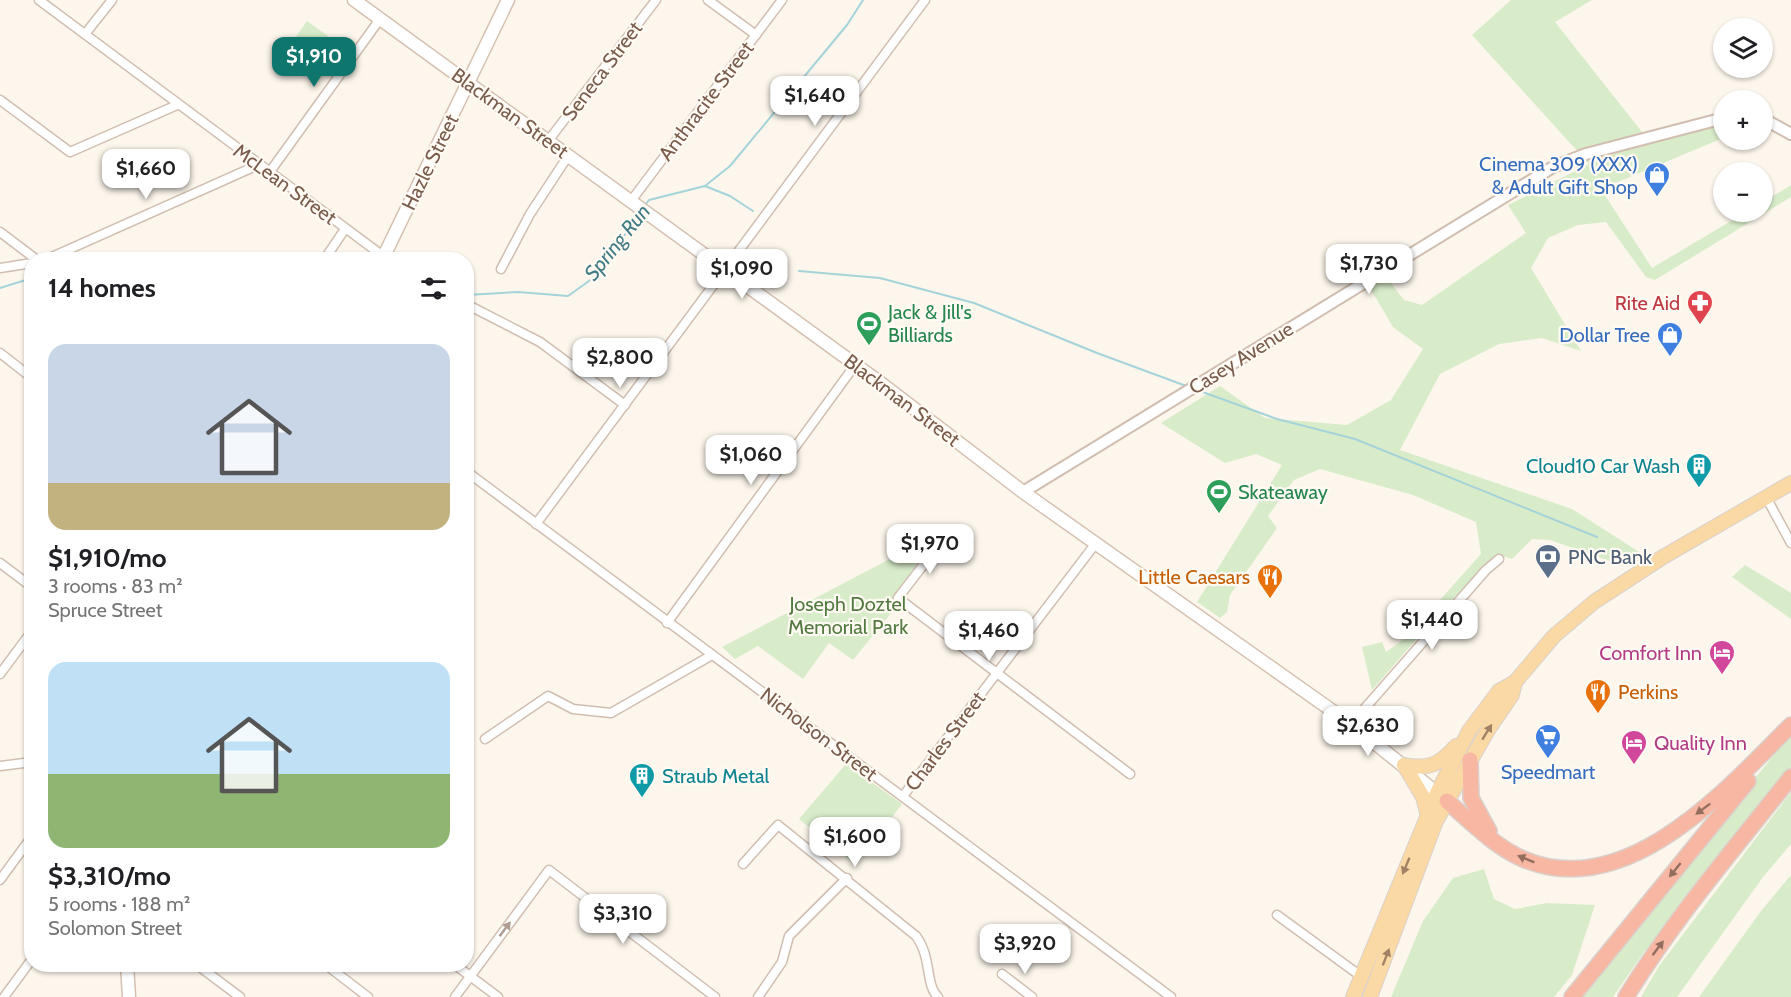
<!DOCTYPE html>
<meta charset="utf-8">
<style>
:root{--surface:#fff;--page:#f2f2f2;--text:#202124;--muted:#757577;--accent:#0f766e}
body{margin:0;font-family:Cabin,sans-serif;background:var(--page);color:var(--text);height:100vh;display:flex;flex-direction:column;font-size:22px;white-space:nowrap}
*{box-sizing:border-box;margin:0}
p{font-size:20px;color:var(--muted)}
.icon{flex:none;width:33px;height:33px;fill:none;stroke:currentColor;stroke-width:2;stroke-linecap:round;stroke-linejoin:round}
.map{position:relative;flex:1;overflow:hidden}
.drawer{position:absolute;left:24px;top:252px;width:450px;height:720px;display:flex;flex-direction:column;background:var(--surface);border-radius:24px;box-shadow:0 2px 4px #0004}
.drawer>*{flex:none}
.tools{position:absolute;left:1713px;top:18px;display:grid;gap:12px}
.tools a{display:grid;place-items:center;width:60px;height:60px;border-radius:50%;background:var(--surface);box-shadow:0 2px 4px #0004;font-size:30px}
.price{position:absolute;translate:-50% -51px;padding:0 14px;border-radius:12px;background:#fff;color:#222;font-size:20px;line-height:39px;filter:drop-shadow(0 2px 3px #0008)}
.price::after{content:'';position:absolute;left:50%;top:36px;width:18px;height:14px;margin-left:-9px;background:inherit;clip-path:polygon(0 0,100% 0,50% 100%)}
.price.active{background:var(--accent);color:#fff}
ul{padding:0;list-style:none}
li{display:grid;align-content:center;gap:12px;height:318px;padding:0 24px}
li span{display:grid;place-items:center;height:186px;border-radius:18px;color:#555}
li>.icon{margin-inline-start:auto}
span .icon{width:108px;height:108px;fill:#fffc;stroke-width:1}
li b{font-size:26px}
h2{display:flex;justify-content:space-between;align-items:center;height:72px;padding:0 24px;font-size:26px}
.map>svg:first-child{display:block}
.green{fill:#d8ecc9}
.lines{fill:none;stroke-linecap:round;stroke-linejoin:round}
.stream{stroke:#a5d3da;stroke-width:2}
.minor-casing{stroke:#d1beb0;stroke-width:11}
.tertiary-casing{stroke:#d1beb0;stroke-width:14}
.secondary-casing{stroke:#d6c0b0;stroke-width:15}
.primary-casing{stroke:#dad1cd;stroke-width:16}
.motorway-casing{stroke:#dad1cd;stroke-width:18}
.minor{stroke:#fff;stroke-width:8}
.tertiary{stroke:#fff;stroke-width:10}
.secondary{stroke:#fff;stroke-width:12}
.primary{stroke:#fbd9a5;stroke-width:14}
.motorway{stroke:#f7b7a3;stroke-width:15}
.oneway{fill:#a18267}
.oneway2{fill:#936e5e}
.oneway3{fill:#af9d94}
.labels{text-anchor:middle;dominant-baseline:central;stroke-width:4.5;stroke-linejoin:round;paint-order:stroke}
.street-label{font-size:20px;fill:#7a5c4d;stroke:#fffaf3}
.shop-label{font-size:20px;fill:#366cbe;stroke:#fffaf3;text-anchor:end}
.health-label{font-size:20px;fill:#be3a42;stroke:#fffaf3;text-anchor:end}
.leisure-label{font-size:20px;fill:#27864d;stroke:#fffaf3;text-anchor:start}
.culture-label{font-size:20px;fill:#0d838f;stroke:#fffaf3;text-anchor:end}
.service-label{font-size:20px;fill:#4e5e75;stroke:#fffaf3;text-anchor:start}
.food-label{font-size:20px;fill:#c56008;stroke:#fffaf3;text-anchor:end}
.park-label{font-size:20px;fill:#537a41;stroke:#fffaf3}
.hotel-label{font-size:20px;fill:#b23c85;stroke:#fffaf3;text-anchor:end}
.water-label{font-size:21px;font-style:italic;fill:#437c86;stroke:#fffaf3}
</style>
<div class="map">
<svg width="1791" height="997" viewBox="0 0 1791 997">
<rect width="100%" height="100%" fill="#fdf6ec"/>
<g class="green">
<path d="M1511 0H1592L1555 22 1642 132 1723 123V138L1601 189 1652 268 1746 212H1762L1763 202 1791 185V197L1655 280 1646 277 1606 222 1578 225 1548 238 1531 268 1581 351 1542 338 1499 344 1440 374 1400 450 1572 509 1644 555 1624 566 1550 540 1532 539 1512 559 1496 554 1441 611 1372 690 1362 647 1382 642 1386 652 1407 637 1481 554 1476 522 1413 495 1320 469 1294 480 1268 516 1277 528 1230 595 1227 612 1220 618 1197 602 1282 465 1256 454 1225 463 1161 423 1220 386 1265 418 1347 425 1391 400 1423 349 1393 327 1370 288 1387 278 1404 300 1422 305 1526 233 1508 205 1589 164 1472 35Z"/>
<path d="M307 21 349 51 330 77 288 48Z"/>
<path d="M911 548 922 556 892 600 896 607 853 660 829 643 803 679 758 646 735 659 722 647Z"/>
<path d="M1745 565 1791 593V619L1732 577Z"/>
<path d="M1791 734V767L1644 952 1613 997H1577Z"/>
<path d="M846 764 902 804 856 865 799 819Z"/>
<path d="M1791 792V844L1763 877 1677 997H1641L1659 966Z"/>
<path d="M1484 869 1494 899 1515 909 1547 903 1595 905 1572 975 1554 997H1391L1423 921 1453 878Z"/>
<path d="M1791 875V997H1699L1761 911Z"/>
</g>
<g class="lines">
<g class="stream">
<path d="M705 186 730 196 753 211"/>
<path d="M645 205 649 200 705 186 730 166 847 25 863 0"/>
<path d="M104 260 114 255 126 260"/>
<path d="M799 271 880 278 974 303 1097 353 1189 387"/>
<path d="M0 288 32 278"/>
<path d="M466 295 518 292 568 296 596 276 640 213"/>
<path d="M1197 390 1277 419 1355 439 1597 537"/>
</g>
<defs>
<g id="minor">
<path d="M39 0 387 259"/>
<path d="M708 0 756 35"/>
<path d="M85 34 112 0"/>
<path d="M0 100 70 152 177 105"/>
<path d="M548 141 656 0"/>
<path d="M269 173 380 19"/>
<path d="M631 201 782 0"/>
<path d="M0 232 37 260"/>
<path d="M45 260 258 165"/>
<path d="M324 260 345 229"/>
<path d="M0 268 32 263"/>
<path d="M501 269 530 214 568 156"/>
<path d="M466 304 540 342 625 405"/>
<path d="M0 353 32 378"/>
<path d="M466 471 1171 997"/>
<path d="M1766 497 1791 543"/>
<path d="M536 524 925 0"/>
<path d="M944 538 898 598 1130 774"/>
<path d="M0 563 32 587"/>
<path d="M667 623 855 365"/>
<path d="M0 674 32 631"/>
<path d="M1351 724 1486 570 1499 559"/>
<path d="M485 739 548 696 573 709 611 713 712 655"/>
<path d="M0 766 32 762"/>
<path d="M903 796 1096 543"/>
<path d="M743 864 778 825 916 936C932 957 925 985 938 997"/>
<path d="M0 880 30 839 32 841"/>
<path d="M1277 915 1362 977"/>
<path d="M196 964 240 997"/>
<path d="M325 964 368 997"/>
<path d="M454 964 498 997"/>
<path d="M1002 974 1032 997"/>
<path d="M4 997 32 959"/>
<path d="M455 997 549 870 715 997"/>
<path d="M758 997 782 962 789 936 847 878"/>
</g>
<g id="tertiary">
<path d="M1762 118 1791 134"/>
<path d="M1023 492 1553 167 1586 154 1724 118"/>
</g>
<g id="secondary">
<path d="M354 0 878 381 1023 492 1351 724 1437 793"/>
<path d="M382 260 508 0"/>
<path d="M127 964 129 997"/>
</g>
<g id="primary">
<path d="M1404 765C1429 770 1440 764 1456 746"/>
<path d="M1404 765 1423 797 1428 816"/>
<path d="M1353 997 1437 793 1469 731 1499 691 1515 682 1554 636 1594 602 1663 557 1791 483"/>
<path d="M1370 997 1436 821 1488 730 1512 695 1515 682"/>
</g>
<g id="motorway">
<path d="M1470 760 1471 798 1489 831"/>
<path d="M1447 801C1471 822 1494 846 1523 859 1626 903 1726 790 1791 725"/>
<path d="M1572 997 1748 781"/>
<path d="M1626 997C1674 919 1734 849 1791 777"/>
</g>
</defs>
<use href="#minor" class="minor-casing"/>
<use href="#tertiary" class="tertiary-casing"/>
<use href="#secondary" class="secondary-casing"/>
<use href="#primary" class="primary-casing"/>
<use href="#motorway" class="motorway-casing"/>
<use href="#minor" class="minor"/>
<use href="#tertiary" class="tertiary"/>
<use href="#secondary" class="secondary"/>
<use href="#primary" class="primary"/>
<use href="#motorway" class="motorway"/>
</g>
<defs><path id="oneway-solid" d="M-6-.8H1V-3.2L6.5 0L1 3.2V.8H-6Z" transform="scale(1.5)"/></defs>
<g class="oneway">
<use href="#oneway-solid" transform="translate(1487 732) rotate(-58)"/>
<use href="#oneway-solid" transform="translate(1406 866) rotate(113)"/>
<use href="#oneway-solid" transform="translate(1386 957) rotate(-69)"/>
</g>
<g class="oneway2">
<use href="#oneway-solid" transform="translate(1703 809) rotate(143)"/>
<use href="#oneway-solid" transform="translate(1526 859) rotate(-158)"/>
<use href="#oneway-solid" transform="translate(1675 870) rotate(129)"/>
<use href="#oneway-solid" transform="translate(1658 948) rotate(-53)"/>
</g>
<use class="oneway3" href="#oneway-solid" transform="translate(505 929) rotate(-53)"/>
<defs>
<symbol id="shop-pin" viewBox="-11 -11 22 30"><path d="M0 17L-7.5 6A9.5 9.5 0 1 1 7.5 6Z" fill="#3f7fe0" stroke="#fffaf3"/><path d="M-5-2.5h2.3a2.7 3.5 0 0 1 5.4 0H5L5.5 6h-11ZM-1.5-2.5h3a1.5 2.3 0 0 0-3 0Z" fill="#fff"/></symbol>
<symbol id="pharmacy-pin" viewBox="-11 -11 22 30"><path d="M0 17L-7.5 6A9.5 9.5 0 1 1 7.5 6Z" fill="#e0444e" stroke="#fffaf3"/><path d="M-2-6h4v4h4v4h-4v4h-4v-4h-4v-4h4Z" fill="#fff"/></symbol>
<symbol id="stadium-pin" viewBox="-11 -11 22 30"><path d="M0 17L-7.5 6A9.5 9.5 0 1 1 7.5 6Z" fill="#2e9e5b" stroke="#fffaf3"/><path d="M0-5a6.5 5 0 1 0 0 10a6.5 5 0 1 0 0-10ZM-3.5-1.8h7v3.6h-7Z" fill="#fff"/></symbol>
<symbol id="building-pin" viewBox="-11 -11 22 30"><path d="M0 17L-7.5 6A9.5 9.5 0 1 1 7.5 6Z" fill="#0f9aa8" stroke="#fffaf3"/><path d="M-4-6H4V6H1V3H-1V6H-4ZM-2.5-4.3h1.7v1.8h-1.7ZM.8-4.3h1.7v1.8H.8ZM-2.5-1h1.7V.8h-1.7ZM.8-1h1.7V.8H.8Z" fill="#fff"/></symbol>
<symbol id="bank-pin" viewBox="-11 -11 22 30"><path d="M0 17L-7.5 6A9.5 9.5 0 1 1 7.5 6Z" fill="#5c6f8a" stroke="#fffaf3"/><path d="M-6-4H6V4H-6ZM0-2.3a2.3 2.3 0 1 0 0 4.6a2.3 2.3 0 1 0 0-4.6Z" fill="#fff"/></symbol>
<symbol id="restaurant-pin" viewBox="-11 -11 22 30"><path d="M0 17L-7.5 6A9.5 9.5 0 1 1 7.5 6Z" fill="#e8710a" stroke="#fffaf3"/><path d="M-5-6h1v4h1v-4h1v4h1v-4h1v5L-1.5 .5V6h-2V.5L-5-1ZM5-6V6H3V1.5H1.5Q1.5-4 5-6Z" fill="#fff"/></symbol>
<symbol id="hotel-pin" viewBox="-11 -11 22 30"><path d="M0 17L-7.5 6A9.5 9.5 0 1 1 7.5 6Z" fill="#d1479c" stroke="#fffaf3"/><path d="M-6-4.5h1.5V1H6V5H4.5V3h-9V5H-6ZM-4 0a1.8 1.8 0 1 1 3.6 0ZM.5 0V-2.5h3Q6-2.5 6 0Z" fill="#fff"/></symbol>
<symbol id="supermarket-pin" viewBox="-11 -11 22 30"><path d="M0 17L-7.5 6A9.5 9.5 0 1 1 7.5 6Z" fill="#3f7fe0" stroke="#fffaf3"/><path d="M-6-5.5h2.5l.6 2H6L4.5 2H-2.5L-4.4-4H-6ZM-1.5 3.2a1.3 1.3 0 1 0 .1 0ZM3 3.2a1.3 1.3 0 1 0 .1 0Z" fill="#fff"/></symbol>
</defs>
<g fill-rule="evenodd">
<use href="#shop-pin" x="1642" y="160" width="30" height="40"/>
<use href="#pharmacy-pin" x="1685" y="288" width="30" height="40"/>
<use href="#stadium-pin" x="854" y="309" width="30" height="40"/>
<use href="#shop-pin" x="1655" y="320" width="30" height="40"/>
<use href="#building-pin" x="1684" y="451" width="30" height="40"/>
<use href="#stadium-pin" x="1204" y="477" width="30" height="40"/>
<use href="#bank-pin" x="1533" y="542" width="30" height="40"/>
<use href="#restaurant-pin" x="1255" y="562" width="30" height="40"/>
<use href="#hotel-pin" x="1707" y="638" width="30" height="40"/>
<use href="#restaurant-pin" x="1583" y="677" width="30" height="40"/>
<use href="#supermarket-pin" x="1533" y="722" width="30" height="40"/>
<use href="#hotel-pin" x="1619" y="728" width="30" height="40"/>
<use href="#building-pin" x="627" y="761" width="30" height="40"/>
</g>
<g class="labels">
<g class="street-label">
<text transform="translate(602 71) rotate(-53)">Seneca Street</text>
<text transform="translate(706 101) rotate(-53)">Anthracite Street</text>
<text transform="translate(510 113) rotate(36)">Blackman Street</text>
<text transform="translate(430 162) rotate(-64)">Hazle Street</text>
<text transform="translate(285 184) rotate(36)">McLean Street</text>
<text transform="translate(1241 358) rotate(-32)">Casey Avenue</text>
<text transform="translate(902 400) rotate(37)">Blackman Street</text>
<text transform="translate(819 734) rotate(37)">Nicholson Street</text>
<text transform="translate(945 741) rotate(-53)">Charles Street</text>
</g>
<g class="shop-label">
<text x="1638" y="164">Cinema 309 (XXX)<tspan x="1638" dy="23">&amp; Adult Gift Shop</tspan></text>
<text x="1650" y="335">Dollar Tree</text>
<text x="1548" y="772" text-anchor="middle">Speedmart</text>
</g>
<g class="health-label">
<text x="1680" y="303">Rite Aid</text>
</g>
<g class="leisure-label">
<text x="888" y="312">Jack &amp; Jill's<tspan x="888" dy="23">Billiards</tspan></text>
<text x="1238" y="492">Skateaway</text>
</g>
<g class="culture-label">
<text x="1680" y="466">Cloud10 Car Wash</text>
<text x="662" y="776" text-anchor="start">Straub Metal</text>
</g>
<g class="service-label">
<text x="1568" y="557">PNC Bank</text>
</g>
<g class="food-label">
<text x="1250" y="577">Little Caesars</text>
<text x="1618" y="692" text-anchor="start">Perkins</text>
</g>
<g class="park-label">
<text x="848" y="604">Joseph Doztel<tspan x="848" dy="23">Memorial Park</tspan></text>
</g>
<g class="hotel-label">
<text x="1702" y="653">Comfort Inn</text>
<text x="1654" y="743" text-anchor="start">Quality Inn</text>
</g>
<g class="water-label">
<text transform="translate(617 242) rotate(-51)">Spring Run</text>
</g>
</g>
</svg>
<div class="tools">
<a><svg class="icon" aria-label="layers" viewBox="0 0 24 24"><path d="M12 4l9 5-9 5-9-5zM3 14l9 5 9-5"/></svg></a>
<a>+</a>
<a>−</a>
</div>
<b class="price active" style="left:314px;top:88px">$1,910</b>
<b class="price" style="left:815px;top:127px">$1,640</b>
<b class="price" style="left:146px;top:200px">$1,660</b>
<b class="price" style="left:1369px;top:295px">$1,730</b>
<b class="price" style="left:742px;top:300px">$1,090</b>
<b class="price" style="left:620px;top:389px">$2,800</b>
<b class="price" style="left:751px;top:486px">$1,060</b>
<b class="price" style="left:930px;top:575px">$1,970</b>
<b class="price" style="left:1432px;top:651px">$1,440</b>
<b class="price" style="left:989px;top:662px">$1,460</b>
<b class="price" style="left:1368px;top:757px">$2,630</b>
<b class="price" style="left:855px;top:868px">$1,600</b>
<b class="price" style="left:623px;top:945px">$3,310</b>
<b class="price" style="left:1025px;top:975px">$3,920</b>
<section class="drawer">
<h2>14 homes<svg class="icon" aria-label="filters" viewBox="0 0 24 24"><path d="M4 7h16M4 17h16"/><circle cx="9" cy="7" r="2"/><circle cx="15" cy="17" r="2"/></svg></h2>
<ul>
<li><span style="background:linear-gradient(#c9d6e8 75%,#c2b280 0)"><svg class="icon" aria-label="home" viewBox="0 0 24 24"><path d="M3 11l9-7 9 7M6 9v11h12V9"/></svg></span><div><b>$1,910/mo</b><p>3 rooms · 83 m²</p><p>Spruce Street</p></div></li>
<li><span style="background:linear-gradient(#bfe0f5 60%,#8fb573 0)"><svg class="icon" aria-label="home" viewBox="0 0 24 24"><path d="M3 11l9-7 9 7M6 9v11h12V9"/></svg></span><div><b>$3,310/mo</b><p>5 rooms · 188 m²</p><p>Solomon Street</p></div></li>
</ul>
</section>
</div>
